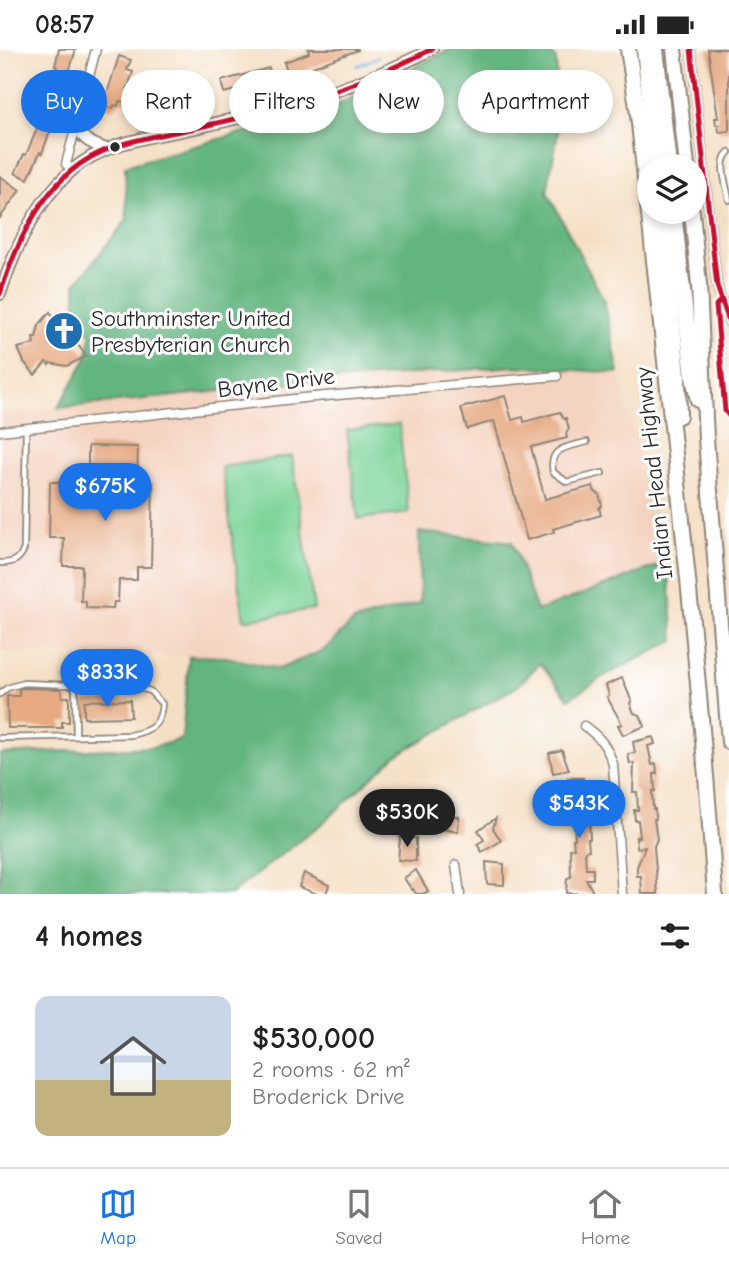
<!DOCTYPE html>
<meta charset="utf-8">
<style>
:root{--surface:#fff;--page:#f2f2f2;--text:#222;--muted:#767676;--line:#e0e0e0;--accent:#1a73e8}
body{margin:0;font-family:"Comic Neue",sans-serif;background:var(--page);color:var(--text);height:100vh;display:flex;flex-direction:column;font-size:26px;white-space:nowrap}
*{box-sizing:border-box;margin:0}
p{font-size:23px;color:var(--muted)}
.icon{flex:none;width:38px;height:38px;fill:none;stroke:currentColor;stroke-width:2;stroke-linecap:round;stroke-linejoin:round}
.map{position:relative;height:845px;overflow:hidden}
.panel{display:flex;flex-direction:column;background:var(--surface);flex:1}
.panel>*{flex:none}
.hud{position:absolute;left:21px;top:21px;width:688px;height:63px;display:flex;gap:14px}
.fabs{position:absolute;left:637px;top:105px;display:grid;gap:14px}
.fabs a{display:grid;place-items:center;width:70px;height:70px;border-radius:50%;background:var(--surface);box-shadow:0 4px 10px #0003;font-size:35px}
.price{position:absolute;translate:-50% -60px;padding:0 16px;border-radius:24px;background:var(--accent);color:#fff;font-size:23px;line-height:46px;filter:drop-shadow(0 2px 4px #0008)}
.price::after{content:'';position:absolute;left:50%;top:42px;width:21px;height:16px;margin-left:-10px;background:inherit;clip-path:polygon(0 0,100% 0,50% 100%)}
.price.on{background:#222;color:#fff}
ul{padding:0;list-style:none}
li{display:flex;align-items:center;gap:21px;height:175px;padding:0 35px}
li+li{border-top:2px solid var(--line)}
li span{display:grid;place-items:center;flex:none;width:196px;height:140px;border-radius:14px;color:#555}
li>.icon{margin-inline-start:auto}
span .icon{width:84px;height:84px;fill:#fffc;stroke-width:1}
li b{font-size:30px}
h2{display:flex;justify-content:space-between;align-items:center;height:84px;padding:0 35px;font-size:30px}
.pill{padding:0 24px;border-radius:32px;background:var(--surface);box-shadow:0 4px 10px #0003;font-size:24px;line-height:63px}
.pill.on{background:var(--accent);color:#fff}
.status{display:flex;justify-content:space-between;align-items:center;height:49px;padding:0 35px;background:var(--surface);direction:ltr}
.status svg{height:19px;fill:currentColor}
.menu{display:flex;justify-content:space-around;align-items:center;height:98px;border-top:2px solid var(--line);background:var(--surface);font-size:19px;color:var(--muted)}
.menu a{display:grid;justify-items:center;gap:4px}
.menu .on{color:var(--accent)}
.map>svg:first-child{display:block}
.built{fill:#f4d3c0}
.green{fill:#7ad398;stroke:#527f62;stroke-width:2}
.forest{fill:#63b580;stroke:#477056;stroke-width:2}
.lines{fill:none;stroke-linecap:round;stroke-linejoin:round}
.stream{stroke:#58b0d5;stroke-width:2.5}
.building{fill:#e6a981}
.service-casing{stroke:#908578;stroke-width:8}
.minor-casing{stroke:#908578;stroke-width:11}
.secondary-casing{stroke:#908578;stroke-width:14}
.trunk-casing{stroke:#908578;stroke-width:18}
.service{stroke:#fff;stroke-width:4.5}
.minor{stroke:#fff;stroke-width:8}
.secondary{stroke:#fff;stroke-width:10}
.trunk{stroke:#fff;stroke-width:14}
.bus-1-casing{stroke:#fff;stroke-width:10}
.bus-1{stroke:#c8102e;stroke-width:5}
.bus-dot{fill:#2b2b2b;stroke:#fff;stroke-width:2.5}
.labels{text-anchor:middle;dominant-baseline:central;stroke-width:6;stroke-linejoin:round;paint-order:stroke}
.poi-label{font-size:23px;fill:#2b2b2b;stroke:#fff;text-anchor:start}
.street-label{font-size:23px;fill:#2b2b2b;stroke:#fff}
</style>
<div class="status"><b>08:57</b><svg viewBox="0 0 49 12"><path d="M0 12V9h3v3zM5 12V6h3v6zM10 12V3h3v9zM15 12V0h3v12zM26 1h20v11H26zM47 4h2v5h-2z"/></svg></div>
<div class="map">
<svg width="729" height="845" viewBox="0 0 729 845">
<rect width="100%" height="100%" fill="#fff"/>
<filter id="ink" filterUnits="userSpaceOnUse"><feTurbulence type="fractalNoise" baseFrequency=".0143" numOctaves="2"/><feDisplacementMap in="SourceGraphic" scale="14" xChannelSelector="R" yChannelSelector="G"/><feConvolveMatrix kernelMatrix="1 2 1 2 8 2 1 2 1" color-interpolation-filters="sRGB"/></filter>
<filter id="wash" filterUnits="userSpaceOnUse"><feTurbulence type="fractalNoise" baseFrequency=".00686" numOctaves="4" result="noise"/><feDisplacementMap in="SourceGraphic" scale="28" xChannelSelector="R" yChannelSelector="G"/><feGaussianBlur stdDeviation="1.57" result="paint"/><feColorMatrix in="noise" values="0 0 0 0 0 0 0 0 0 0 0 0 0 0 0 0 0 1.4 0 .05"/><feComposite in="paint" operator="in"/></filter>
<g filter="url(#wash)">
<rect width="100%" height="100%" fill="#f4dfc4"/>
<path class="built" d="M516 317 619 324 668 513 537 562 419 484 420 554 354 572 324 601 279 620 226 608 0 603V364L298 334Z"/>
<g class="green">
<path d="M399 375 409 464 358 470 347 381Z"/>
<path d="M292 407 314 560 244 571 222 418Z"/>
</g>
<g class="forest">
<path d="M451 0H549L556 11 559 77 547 143 604 251 619 324 515 317 298 334 58 359 87 309 91 286 76 258V234L127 171 125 117 335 57Z"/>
<path d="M419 483 512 493 537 562 668 513 674 592 604 627 569 650 540 614 518 637 395 707 325 772 231 845H0V705L154 698 182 690 189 607 226 608 279 620 324 601 354 572 420 554Z"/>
</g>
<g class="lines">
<g class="stream">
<path d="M357 17 378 8"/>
<path d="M320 38 318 30 327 28"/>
</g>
</g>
<g id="blocks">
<g class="building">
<path d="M59 0H76L54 72 42 104 40 103 28 130 15 124 24 105 26 106 37 80 57 18 55 17Z"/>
<path d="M308 0H358V1L289 27 284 13 309 4Z"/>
<path d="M708 0H729V82L719 83 718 76H716L715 69H718Z"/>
<path d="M119 7 131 11 127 21 133 23 127 41 134 44 130 54 119 52 118 57 114 56 113 60 103 57Z"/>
<path d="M269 19 272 31 224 44 221 32Z"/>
<path d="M204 36 206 49 157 59 155 47Z"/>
<path d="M0 127 20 141 0 169Z"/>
<path d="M50 263 53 268 61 263 66 275 76 280 78 291 76 294 87 307 67 317 50 314 49 316 46 313 35 326 24 313 18 299 34 295 33 289H36L39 276Z"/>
<path d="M505 347 512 371 523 368 524 373 560 363 564 370 566 369 569 380 566 384 567 389 531 398 545 450 593 437 595 443 599 445 602 456 599 459 601 466 553 480 554 483 527 491 494 372 467 380 461 359Z"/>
<path d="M88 397 138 398 137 434H153L151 518H137V531H119L118 553H114L113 560 86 559V552H81L82 517H63L64 489H49L50 433H93L88 428Z"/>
<path d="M622 629 632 653 630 654 634 664 640 666 645 677 623 686 618 676 622 675 607 648 609 646 606 636Z"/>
<path d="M22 639 61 640 62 648H69V673H62V679H8L7 647H19V641Z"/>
<path d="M130 651 131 668 84 669V652Z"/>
<path d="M653 688 655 695 648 697 652 716 656 715 657 725H654L655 742H652L653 760H655L656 770H654L657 790 654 797 658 845H642L641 827H637V818L645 798 637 799 636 788H640L638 771H635L634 761H638L637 743H633L634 714 630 715 628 705 635 704 633 693Z"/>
<path d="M562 701 569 721 553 724 549 704Z"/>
<path d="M568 729H583L582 736H586V746H581L586 757V764L589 763 590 790H588L589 801 585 802 586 820H593V830H586L594 845 566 844 567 829 571 828 570 800 574 799 573 790H575L574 774H571L568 766 571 759Z"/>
<path d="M443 764 459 768 458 783 437 779 438 766H443Z"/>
<path d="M496 769 493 779 501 792 482 803 477 795 484 791 478 781Z"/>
<path d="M400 788 416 789V812L398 811Z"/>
<path d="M486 813 504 815V836L487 835Z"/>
<path d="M416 821 428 842 423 845H416L413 840 412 841 404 829Z"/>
<path d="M304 824 329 836 326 845H317L299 838Z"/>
</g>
</g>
</g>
<g filter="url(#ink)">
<use href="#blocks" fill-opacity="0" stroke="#908578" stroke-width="2"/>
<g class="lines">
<defs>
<g id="service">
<path d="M729 103C717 113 727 137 729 151"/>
<path d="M720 252 716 256 725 362 729 367"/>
<path d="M587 393C568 398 548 398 553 423L567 433 602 424"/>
<path d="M0 514C13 514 19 512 24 500L26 380"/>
<path d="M75 637 76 686"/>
<path d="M0 645 7 639 24 634 140 639 150 642 162 655C160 677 152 681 131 686L0 689"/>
</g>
<g id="minor">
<path d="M691 0 717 237 729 273"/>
<path d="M72 121 66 115 96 0"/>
<path d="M0 382 303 349 557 327"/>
<path d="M584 677C600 688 607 697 613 715L622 845"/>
<path d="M456 816 460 845"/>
</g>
<g id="secondary">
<path d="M76 73C79 90 92 95 106 100"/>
<path d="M0 245C15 200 35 154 71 122 104 93 150 88 190 80 220 73 249 67 278 59 332 45 383 26 432 0"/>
</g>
<g id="trunk">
<path d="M628 0 638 65C666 325 697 584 715 845"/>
<path d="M644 0 657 117"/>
<path d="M656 0 669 117"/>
<path d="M674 0 687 117"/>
<path d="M662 163 678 328 679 367"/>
<path d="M674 163 693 328 698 351"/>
<path d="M692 163 699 236 706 390 729 693"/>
</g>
</defs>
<use href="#service" class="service-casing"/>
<use href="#minor" class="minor-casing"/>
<use href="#secondary" class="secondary-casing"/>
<use href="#trunk" class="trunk-casing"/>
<use href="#service" class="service"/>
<use href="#minor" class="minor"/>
<use href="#secondary" class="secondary"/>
<use href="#trunk" class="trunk"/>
<defs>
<g id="bus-1">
<path d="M691 0 717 237 729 273"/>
<path d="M0 245C15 200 34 154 71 122 104 93 149 89 190 80 214 75 239 69 263 63 322 48 378 28 432 0"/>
<path d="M720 252 716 256 725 362 729 367"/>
</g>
</defs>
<use href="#bus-1" class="bus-1-casing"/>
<use href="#bus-1" class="bus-1"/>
</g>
</g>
<defs>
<symbol id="church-disc" viewBox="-11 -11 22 22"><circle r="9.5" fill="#1f6fb2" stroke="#fff"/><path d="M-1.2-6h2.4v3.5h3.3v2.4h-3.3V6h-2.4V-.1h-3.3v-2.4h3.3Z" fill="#fff"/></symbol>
</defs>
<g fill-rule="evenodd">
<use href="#church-disc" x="42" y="260" width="44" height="44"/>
</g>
<circle class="bus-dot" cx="115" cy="98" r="6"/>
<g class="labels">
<g class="poi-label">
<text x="91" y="269">Southminster United<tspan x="91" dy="26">Presbyterian Church</tspan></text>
</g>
<g class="street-label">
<text transform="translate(276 334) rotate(-7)">Bayne Drive</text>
<text transform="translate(654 424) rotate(-96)">Indian Head Highway</text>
</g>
</g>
</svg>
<div class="fabs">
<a><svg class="icon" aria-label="layers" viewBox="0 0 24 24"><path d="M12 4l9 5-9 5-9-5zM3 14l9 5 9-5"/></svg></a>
</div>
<b class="price" style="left:105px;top:474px">$675K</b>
<b class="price" style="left:107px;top:660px">$833K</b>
<b class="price" style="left:579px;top:791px">$543K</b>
<b class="price on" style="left:407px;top:800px">$530K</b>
<div class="hud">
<a class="pill on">Buy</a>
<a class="pill">Rent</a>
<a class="pill">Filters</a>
<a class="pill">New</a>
<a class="pill">Apartment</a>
</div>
</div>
<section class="panel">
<h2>4 homes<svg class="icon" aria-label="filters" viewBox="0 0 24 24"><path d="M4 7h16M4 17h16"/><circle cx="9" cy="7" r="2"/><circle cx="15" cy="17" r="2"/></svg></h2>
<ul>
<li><span style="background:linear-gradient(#c9d6e8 60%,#c2b280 0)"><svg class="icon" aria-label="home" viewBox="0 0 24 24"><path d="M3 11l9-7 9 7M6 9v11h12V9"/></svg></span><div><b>$530,000</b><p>2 rooms · 62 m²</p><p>Broderick Drive</p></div></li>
</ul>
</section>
<nav class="menu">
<a class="on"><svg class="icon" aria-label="map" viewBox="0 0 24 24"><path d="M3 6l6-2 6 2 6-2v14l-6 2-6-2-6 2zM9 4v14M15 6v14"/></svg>Map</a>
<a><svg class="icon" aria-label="saved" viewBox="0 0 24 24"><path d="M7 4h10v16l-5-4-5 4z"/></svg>Saved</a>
<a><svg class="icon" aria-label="home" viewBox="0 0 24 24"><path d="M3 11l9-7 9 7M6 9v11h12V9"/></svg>Home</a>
</nav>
